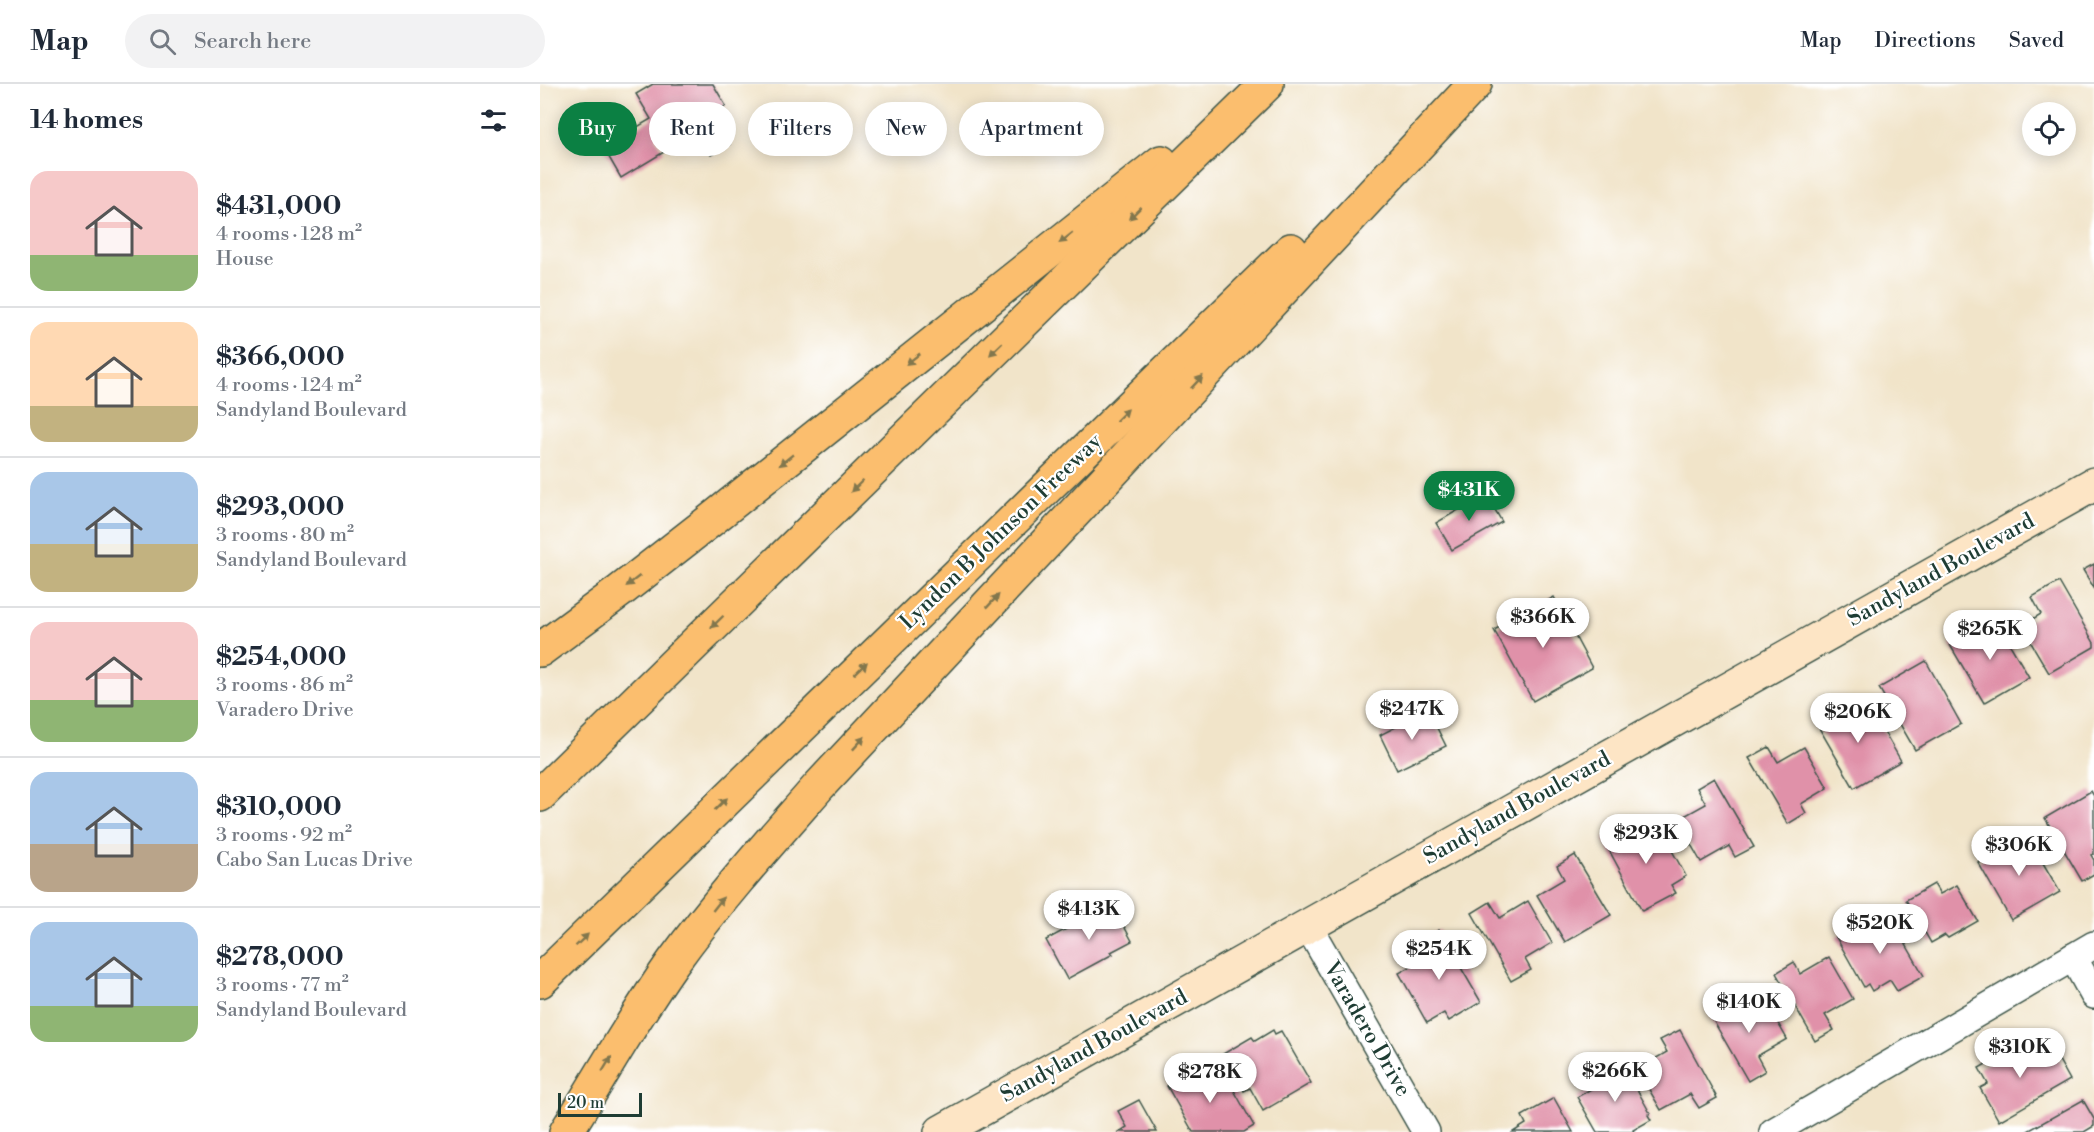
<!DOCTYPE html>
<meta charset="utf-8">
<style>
:root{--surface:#fff;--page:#f2f2f3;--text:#1f2937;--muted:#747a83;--line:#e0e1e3;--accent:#0b8043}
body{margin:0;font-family:"Libre Bodoni",serif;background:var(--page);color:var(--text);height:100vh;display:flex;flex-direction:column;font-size:22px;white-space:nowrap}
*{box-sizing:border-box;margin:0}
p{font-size:20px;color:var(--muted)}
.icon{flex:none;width:33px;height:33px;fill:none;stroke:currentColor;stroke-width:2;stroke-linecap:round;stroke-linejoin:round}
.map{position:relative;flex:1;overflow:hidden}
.drawer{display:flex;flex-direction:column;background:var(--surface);width:540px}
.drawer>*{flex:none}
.guide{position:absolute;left:18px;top:18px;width:570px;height:54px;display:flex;gap:12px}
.tools{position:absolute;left:1482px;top:18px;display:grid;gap:12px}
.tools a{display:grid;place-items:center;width:54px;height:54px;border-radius:50%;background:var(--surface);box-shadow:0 3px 15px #0003;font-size:30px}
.scale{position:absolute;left:18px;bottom:15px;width:84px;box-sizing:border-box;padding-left:6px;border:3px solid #1f3d34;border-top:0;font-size:16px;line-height:21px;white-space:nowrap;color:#1f3d34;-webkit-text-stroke:4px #fff;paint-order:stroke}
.price{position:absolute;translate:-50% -51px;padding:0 14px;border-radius:21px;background:#fff;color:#222;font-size:20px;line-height:39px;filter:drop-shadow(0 2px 3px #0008)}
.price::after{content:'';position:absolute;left:50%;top:36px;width:18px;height:14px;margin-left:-9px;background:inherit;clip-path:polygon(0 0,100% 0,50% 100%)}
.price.current{background:var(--accent);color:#fff}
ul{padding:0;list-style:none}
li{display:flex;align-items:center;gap:18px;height:150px;padding:0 30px}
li+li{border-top:2px solid var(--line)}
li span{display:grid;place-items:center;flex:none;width:168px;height:120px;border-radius:18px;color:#555}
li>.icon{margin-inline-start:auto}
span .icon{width:72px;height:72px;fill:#fffc;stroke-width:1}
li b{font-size:26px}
h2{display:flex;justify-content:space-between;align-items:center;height:72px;padding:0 30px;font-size:26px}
.tag{padding:0 21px;border-radius:27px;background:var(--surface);box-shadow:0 3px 15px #0003;font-size:21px;line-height:54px}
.tag.current{background:var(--accent);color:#fff}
header{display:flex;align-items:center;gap:36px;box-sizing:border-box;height:84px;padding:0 30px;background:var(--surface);border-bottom:2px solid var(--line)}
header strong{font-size:28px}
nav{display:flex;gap:33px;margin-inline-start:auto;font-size:21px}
.search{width:420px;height:54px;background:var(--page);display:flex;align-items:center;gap:15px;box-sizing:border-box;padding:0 21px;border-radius:33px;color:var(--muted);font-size:22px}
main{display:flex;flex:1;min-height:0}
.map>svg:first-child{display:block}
.building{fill:#e091a9}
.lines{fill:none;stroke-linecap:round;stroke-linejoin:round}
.street-casing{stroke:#3e564a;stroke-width:30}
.secondary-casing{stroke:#3e564a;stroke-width:36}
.highway-casing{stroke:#3e564a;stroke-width:36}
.street{stroke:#fff;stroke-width:27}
.secondary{stroke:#fde5c5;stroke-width:33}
.highway{stroke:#fbbe6e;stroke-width:33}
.oneway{fill:#82774e}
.labels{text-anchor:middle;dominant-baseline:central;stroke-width:4.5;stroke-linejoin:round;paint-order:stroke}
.street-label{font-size:22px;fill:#1f3d34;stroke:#fff}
</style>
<header>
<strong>Map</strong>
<div class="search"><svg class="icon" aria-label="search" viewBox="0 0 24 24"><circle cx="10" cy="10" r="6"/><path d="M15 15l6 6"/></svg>Search here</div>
<nav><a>Map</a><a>Directions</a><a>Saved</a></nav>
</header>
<main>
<section class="drawer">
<h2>14 homes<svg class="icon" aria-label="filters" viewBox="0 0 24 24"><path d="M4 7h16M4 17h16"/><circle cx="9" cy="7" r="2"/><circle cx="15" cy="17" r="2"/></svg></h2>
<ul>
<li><span style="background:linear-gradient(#f6c9c9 70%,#8fb573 0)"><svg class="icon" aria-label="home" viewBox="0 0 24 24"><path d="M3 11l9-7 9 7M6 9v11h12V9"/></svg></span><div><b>$431,000</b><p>4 rooms · 128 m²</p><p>House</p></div></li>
<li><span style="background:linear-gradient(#ffd9b3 70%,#c2b280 0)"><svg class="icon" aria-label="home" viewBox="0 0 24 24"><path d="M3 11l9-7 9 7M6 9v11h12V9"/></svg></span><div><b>$366,000</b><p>4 rooms · 124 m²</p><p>Sandyland Boulevard</p></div></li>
<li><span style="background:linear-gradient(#a9c7e8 60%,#c2b280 0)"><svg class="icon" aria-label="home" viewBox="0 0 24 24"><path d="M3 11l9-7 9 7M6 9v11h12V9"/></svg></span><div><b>$293,000</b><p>3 rooms · 80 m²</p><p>Sandyland Boulevard</p></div></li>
<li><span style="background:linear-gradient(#f6c9c9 65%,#8fb573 0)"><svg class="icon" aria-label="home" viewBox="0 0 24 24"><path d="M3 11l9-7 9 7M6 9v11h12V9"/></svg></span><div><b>$254,000</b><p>3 rooms · 86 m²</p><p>Varadero Drive</p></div></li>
<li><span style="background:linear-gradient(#a9c7e8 60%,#b9a48a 0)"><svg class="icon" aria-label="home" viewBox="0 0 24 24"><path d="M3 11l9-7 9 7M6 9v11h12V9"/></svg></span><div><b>$310,000</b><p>3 rooms · 92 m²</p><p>Cabo San Lucas Drive</p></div></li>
<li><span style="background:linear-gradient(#a9c7e8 70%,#8fb573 0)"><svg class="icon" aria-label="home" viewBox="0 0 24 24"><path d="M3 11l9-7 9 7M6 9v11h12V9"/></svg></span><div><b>$278,000</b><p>3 rooms · 77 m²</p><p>Sandyland Boulevard</p></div></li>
</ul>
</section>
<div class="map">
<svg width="1554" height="1048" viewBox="0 0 1554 1048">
<rect width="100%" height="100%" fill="#fff"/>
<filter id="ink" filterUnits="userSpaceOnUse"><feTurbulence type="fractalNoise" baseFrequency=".0167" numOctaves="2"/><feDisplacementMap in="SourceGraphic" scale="12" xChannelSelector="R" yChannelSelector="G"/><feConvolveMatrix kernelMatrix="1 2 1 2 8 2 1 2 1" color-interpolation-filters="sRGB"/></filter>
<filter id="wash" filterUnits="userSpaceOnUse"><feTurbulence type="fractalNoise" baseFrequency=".008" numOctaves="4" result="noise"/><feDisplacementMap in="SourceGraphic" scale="24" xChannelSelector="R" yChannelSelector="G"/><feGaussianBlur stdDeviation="1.35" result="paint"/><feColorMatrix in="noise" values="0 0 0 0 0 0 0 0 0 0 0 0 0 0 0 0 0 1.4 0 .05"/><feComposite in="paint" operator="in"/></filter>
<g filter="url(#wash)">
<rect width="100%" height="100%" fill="#f1e4c9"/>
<g id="blocks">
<g class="building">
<path d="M113 0H173L186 22 172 30 190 60 171 71 153 40 125 58 121 50 115 53 124 68 81 94 63 63 111 35 96 10Z"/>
<path d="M946 410 962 438 912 466 896 439Z"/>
<path d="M1554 480V504L1543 486Z"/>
<path d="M1519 498 1554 559V563L1509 589 1481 542 1501 530 1492 513Z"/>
<path d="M1014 513 1052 584 993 617 954 546Z"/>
<path d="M1455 535 1489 593 1444 619 1410 561Z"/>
<path d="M1386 577 1421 640 1375 666 1339 604Z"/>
<path d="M1299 622 1307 636 1330 623 1361 677 1314 704 1275 637Z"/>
<path d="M877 632 879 638 891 632 906 662 857 686 840 651Z"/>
<path d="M1229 663 1238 678 1264 663 1288 704 1261 720 1266 729 1248 740 1209 674Z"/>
<path d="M1174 694 1214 763 1195 773 1189 762 1161 778 1137 736 1166 720 1157 704Z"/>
<path d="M1551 707 1554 712V770L1551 771 1554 776V790L1542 797 1505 734Z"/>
<path d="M1089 741 1098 757 1120 745 1146 792 1131 801 1136 809 1102 827 1063 755Z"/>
<path d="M1486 750 1520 808 1471 836 1438 778Z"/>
<path d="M1035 771 1071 831 1025 858 997 811 1024 795 1017 782Z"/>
<path d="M1394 800 1400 810 1417 801 1438 837 1408 854 1405 851 1391 859 1366 816Z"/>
<path d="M988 817 1012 859 985 875 991 886 971 897 932 829 950 818 960 834Z"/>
<path d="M572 820 592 857 571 868 573 870 527 895 506 856Z"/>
<path d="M1349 831 1384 892 1357 907 1350 896 1332 907 1328 900 1324 903 1296 853 1325 836 1329 842Z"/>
<path d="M899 846 941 918 909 937 904 929 887 939 859 889 883 876 874 860Z"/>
<path d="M1289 873 1313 915 1285 931 1294 946 1275 957 1236 889 1254 878 1260 890Z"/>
<path d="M1223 913 1247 955 1217 972 1225 987 1208 997 1169 929 1187 918 1193 929Z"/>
<path d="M733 946 735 950 741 947 771 999 723 1027 710 1004 704 1007 683 970 712 953 715 957Z"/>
<path d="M1140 946 1177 1014 1159 1024 1150 1010 1121 1026 1097 985 1127 968 1120 956Z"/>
<path d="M1488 956 1500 977 1515 969 1530 996 1459 1037 1440 1004 1448 1000 1439 984Z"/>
<path d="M1083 980 1110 1029 1108 1031 1111 1036 1093 1046 1094 1048H1057L1037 1013 1058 1001 1055 996Z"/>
<path d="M682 985 714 1042 704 1048H653L627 1002 653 987 659 998Z"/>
<path d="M1014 1014 1033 1048H973L986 1040 982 1032Z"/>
<path d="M599 1016 617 1048H579L587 1043 578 1027Z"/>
<path d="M1543 1016 1554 1035V1042L1544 1048H1486Z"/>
</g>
</g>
</g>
<g filter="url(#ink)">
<use href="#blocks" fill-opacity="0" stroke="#3e564a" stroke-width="1.5"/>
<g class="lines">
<defs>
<g id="street">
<path d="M768 842 886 1048"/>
<path d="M1533 873 1554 911"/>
<path d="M1233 1048 1554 861"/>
</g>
<path id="secondary" d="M401 1048 1554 400"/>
<g id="highway">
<path d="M0 566 80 507 171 436 621 78"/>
<path d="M0 711 727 0"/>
<path d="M0 897 751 166"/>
<path d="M26 1048C62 991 94 933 133 878 178 816 229 759 279 702L935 0"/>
</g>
</defs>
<use href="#street" class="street-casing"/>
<use href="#secondary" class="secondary-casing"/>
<use href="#highway" class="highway-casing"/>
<use href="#street" class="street"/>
<use href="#secondary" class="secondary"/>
<use href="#highway" class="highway"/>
</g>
<defs><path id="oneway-solid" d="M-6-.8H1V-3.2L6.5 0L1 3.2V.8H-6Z" transform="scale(1.5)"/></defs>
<g class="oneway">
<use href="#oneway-solid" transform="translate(595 129) rotate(136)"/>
<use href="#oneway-solid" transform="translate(526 154) rotate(142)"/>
<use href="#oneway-solid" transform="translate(456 265) rotate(136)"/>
<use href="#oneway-solid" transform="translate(373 275) rotate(142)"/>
<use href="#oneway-solid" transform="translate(657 298) rotate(-47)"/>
<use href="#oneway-solid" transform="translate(582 331) rotate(-44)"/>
<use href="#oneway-solid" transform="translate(246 376) rotate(141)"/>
<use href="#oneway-solid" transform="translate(317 402) rotate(136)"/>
<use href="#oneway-solid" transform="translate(93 497) rotate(142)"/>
<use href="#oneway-solid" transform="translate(453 517) rotate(-47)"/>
<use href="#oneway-solid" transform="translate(177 538) rotate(136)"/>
<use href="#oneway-solid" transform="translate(321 584) rotate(-44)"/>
<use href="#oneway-solid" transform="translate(319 659) rotate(-47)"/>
<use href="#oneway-solid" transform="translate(181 720) rotate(-44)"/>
<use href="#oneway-solid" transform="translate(178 820) rotate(-52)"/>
<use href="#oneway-solid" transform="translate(42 856) rotate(-44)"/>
<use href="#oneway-solid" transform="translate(67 980) rotate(-59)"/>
</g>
</g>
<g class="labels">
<g class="street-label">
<text transform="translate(461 448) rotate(-44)">Lyndon B Johnson Freeway</text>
<text transform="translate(1401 486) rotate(-29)">Sandyland Boulevard</text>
<text transform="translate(977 724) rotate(-29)">Sandyland Boulevard</text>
<text transform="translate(827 945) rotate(60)">Varadero Drive</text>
<text transform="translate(554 962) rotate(-29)">Sandyland Boulevard</text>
</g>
</g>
</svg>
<div class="tools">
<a><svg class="icon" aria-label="locate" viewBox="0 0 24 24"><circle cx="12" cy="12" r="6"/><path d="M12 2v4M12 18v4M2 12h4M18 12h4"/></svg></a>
</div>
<div class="scale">20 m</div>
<b class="price current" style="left:929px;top:438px">$431K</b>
<b class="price" style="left:1003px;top:565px">$366K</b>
<b class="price" style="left:1450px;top:577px">$265K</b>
<b class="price" style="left:872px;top:657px">$247K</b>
<b class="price" style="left:1318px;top:660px">$206K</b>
<b class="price" style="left:1106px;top:781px">$293K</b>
<b class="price" style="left:1479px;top:793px">$306K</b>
<b class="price" style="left:549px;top:857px">$413K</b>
<b class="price" style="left:1340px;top:871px">$520K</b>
<b class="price" style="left:899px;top:897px">$254K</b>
<b class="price" style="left:1209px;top:950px">$140K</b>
<b class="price" style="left:1480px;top:995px">$310K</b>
<b class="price" style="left:1075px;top:1019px">$266K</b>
<b class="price" style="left:670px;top:1020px">$278K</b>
<div class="guide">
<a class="tag current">Buy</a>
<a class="tag">Rent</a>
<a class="tag">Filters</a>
<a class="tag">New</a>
<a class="tag">Apartment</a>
</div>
</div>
</main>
